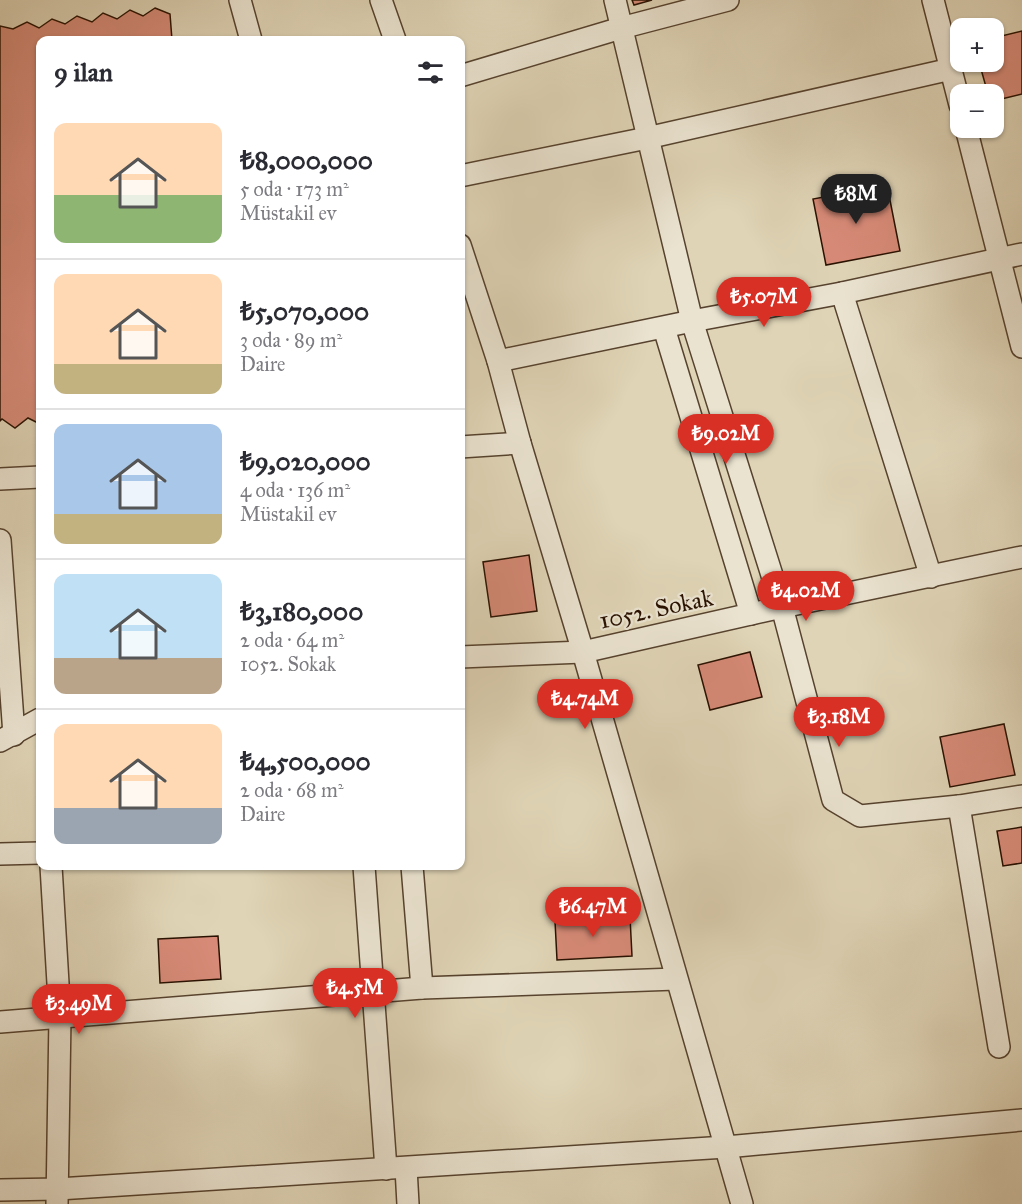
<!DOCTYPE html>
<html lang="tr">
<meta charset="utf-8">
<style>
:root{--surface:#fff;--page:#f2f2f3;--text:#2b2b33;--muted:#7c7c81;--line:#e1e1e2;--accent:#d93025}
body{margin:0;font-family:"IM FELL Great Primer",serif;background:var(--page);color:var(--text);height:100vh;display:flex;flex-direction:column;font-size:22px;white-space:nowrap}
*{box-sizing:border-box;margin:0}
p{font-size:20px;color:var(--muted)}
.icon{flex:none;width:33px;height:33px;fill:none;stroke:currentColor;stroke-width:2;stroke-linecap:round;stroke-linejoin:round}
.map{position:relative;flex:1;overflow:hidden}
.side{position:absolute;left:36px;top:36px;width:429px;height:834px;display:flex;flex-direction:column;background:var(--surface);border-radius:12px;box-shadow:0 2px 4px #0004}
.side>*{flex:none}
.buttons{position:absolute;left:950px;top:18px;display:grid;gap:12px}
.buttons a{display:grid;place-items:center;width:54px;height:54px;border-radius:12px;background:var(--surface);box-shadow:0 2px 4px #0004;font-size:30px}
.price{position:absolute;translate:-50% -51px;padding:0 14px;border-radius:21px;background:var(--accent);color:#fff;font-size:20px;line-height:39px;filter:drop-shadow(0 2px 3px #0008)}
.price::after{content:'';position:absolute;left:50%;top:36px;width:18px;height:14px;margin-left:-9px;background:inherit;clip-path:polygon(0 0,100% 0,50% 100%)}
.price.active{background:#222;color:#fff}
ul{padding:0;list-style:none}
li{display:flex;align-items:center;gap:18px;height:150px;padding:0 18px}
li+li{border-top:2px solid var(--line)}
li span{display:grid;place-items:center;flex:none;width:168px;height:120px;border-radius:12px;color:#555}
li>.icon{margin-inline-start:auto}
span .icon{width:72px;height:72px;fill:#fffc;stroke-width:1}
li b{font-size:26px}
h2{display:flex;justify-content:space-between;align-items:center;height:72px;padding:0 18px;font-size:26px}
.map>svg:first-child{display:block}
.building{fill:#d68a77;stroke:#291101;stroke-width:1.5}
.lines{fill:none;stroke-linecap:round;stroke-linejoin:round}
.minor-casing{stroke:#56422e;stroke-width:24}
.minor{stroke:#eae3d0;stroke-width:21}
.labels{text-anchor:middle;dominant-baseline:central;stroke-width:4.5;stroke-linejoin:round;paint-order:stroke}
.street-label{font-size:24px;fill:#291101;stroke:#eae3d0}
</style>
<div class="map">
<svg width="1022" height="1204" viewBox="0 0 1022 1204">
<rect width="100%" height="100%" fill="#dfd4b6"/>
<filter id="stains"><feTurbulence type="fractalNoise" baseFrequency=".00333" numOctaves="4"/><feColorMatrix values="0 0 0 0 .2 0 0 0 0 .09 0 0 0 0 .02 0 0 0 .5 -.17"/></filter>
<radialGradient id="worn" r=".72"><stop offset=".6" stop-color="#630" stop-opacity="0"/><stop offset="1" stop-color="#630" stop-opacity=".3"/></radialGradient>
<g class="building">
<path d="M632 0H652L634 5Z"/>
<path d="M155 8 170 14 172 40H40V424L28 418 15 428 2 419 0 421V26L13 29 27 22 39 28 52 19 65 24 77 16 92 22 103 13 117 19 130 10 143 16Z"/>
<path d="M1022 31V94L993 101V94H988L979 62H993V38Z"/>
<path d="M887 185 900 251 826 265 813 199Z"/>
<path d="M529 555 537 611 491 617 483 562Z"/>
<path d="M750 652 762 697 710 710 698 665Z"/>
<path d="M1004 724 1015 775 950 787 940 737Z"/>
<path d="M1022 827V863L1003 866 997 831Z"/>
<path d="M630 917 632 956 557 960 555 921Z"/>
<path d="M218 936 221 979 160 983 158 939Z"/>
</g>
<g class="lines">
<defs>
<g id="minor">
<path d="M240 0 251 40"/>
<path d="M381 0 395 40"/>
<path d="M615 0 692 321 782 607 833 800 860 816 959 806 1022 796"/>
<path d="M933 0 960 105"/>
<path d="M460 76 621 28 728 0"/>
<path d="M966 128 1022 347"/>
<path d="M460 176 647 138 951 69"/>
<path d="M460 245 498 361 520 443 583 652 742 1204"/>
<path d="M842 293 931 577"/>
<path d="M664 328 751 614"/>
<path d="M498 361 692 321 842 293 1022 254"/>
<path d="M460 447 520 443"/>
<path d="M0 479 40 477"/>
<path d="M0 540 14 735"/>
<path d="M460 657 583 652 782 607 1022 557"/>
<path d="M0 741 40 719"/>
<path d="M959 806 999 1047"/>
<path d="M0 854 40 853"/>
<path d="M51 866 60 1017 57 1204"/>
<path d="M364 866 386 1169"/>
<path d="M412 866 422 988"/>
<path d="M0 1022 422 988 676 979"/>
<path d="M406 1168 408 1204"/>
<path d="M0 1190 58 1189 726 1147 1022 1120"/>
</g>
</defs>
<use href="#minor" class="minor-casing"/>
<use href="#minor" class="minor"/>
</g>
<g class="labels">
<g class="street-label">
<text transform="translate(656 609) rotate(-12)">1052. Sokak</text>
</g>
</g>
<rect width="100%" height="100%" filter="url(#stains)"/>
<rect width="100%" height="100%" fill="url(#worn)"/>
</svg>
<div class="buttons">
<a>+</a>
<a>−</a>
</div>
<b class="price active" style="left:856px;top:225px">₺8M</b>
<b class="price" style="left:764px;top:328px">₺5.07M</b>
<b class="price" style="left:726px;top:465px">₺9.02M</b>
<b class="price" style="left:806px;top:622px">₺4.02M</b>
<b class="price" style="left:585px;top:730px">₺4.74M</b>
<b class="price" style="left:839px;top:748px">₺3.18M</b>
<b class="price" style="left:593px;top:938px">₺6.47M</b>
<b class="price" style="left:355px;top:1019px">₺4.5M</b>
<b class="price" style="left:79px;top:1035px">₺3.49M</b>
<section class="side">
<h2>9 ilan<svg class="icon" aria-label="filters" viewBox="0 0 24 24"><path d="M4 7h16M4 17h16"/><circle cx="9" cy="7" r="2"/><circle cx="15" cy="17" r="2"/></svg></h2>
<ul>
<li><span style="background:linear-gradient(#ffd9b3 60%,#8fb573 0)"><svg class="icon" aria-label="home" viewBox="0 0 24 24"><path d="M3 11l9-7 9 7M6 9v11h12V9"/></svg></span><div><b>₺8,000,000</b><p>5 oda · 173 m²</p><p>Müstakil ev</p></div></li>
<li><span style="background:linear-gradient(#ffd9b3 75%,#c2b280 0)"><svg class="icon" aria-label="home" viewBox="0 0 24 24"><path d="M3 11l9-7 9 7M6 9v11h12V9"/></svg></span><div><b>₺5,070,000</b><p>3 oda · 89 m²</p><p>Daire</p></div></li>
<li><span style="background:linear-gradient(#a9c7e8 75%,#c2b280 0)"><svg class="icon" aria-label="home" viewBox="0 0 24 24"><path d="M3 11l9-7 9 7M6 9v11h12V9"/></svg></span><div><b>₺9,020,000</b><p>4 oda · 136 m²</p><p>Müstakil ev</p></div></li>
<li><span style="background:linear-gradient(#bfe0f5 70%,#b9a48a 0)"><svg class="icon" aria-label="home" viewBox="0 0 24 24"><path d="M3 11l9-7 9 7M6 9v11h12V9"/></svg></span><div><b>₺3,180,000</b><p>2 oda · 64 m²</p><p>1052. Sokak</p></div></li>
<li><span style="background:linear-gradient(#ffd9b3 70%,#9aa5b1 0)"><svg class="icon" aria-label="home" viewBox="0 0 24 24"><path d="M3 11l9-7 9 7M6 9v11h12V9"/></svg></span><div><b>₺4,500,000</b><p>2 oda · 68 m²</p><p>Daire</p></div></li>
</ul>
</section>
</div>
